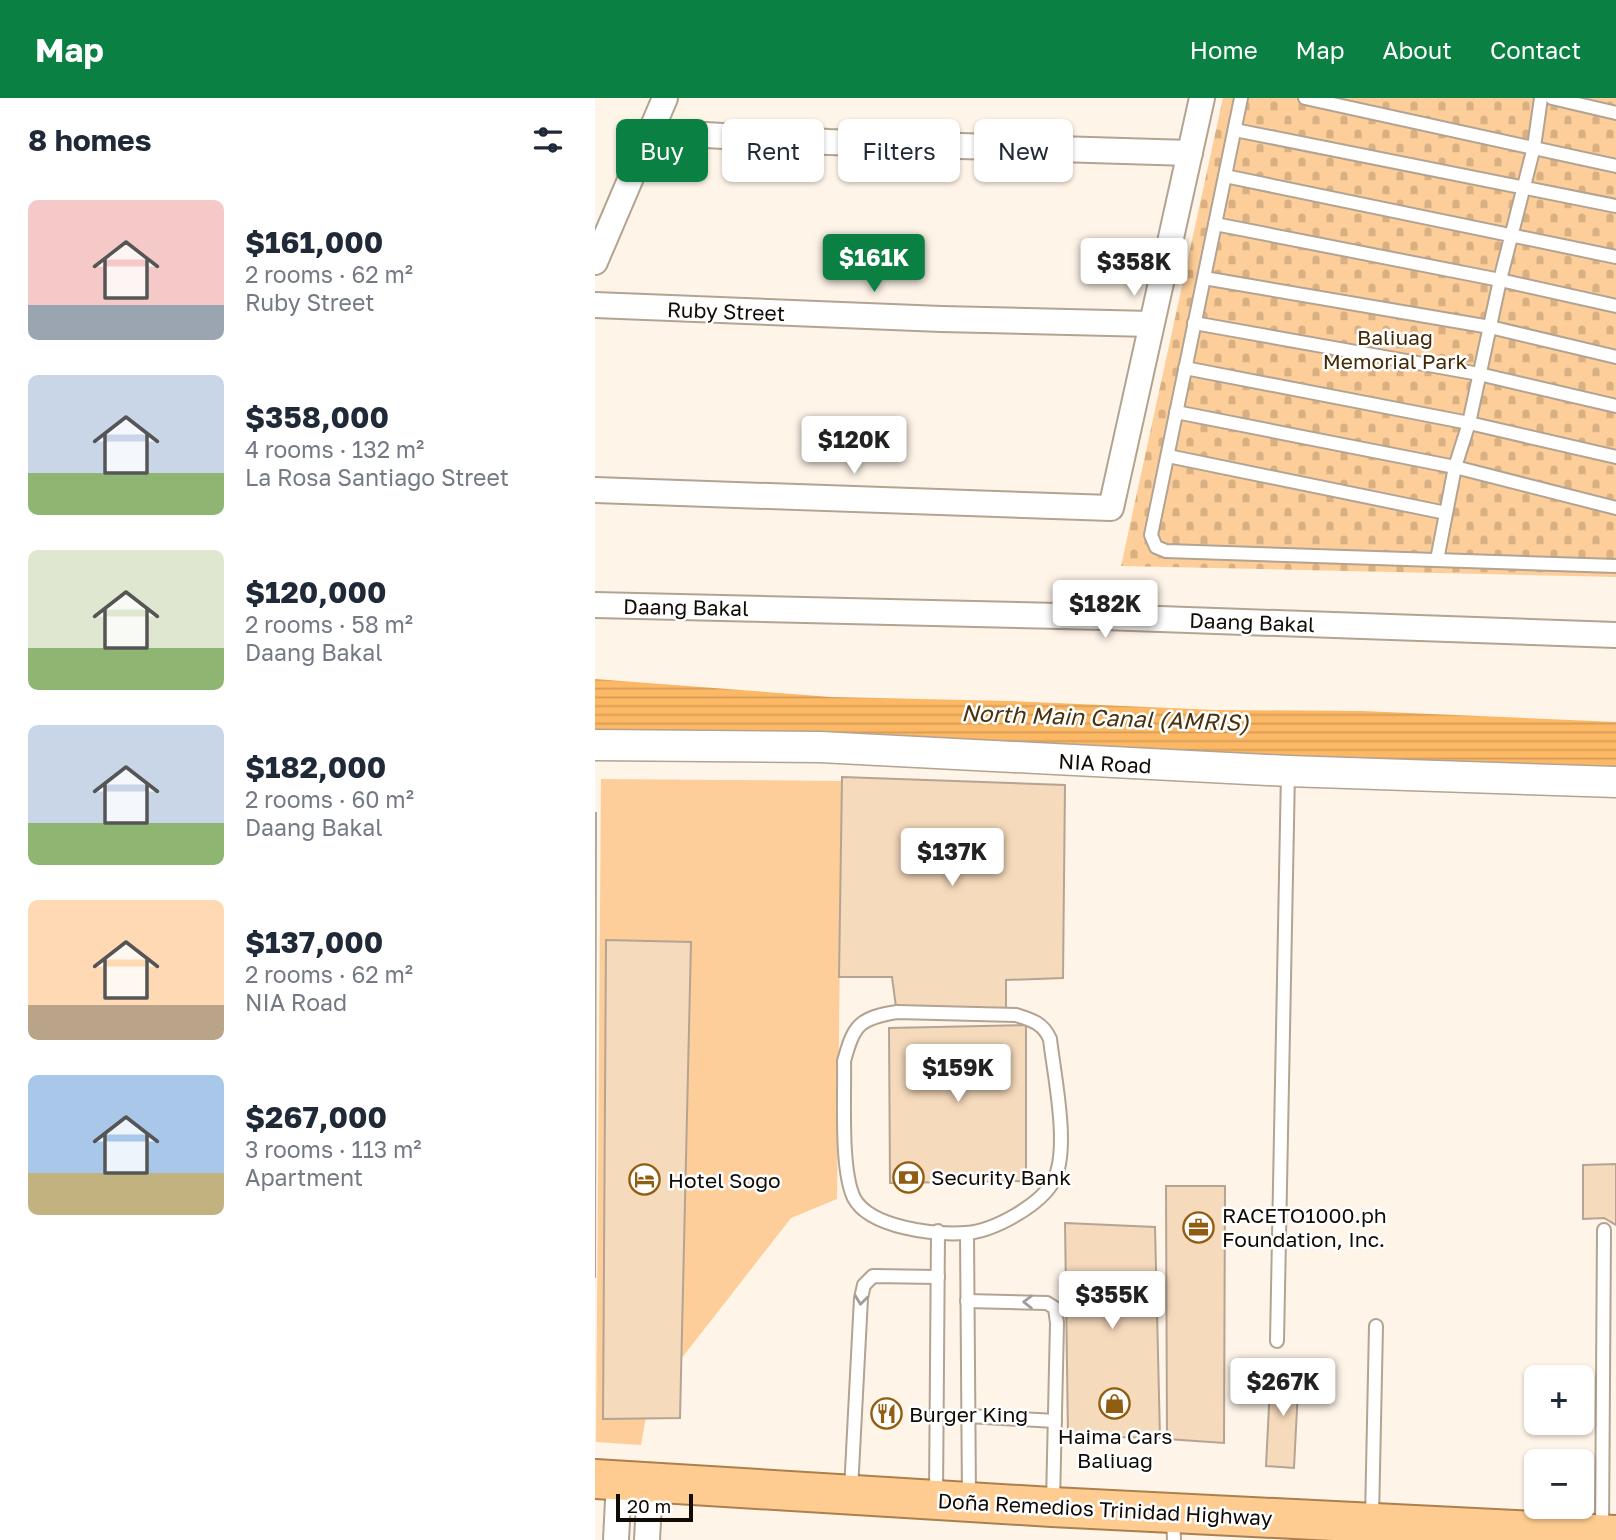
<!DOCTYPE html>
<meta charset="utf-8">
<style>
:root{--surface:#fff;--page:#f2f2f3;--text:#1f2937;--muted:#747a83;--accent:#0b8043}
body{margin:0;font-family:"Golos Text",sans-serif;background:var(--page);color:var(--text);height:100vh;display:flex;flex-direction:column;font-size:26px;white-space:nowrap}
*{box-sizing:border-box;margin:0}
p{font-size:23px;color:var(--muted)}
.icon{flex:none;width:38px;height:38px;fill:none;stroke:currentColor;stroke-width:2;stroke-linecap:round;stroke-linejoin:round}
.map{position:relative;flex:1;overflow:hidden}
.panel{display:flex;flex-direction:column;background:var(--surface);width:595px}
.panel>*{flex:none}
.guide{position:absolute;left:21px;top:21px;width:665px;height:63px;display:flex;gap:14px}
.tools{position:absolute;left:929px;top:1267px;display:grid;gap:14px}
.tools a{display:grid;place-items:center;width:70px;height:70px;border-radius:10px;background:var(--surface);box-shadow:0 2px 5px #0004;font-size:35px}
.scale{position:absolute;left:21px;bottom:18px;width:77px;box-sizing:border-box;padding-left:7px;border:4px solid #110b06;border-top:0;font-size:19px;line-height:24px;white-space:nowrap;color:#110b06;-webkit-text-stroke:5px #fff;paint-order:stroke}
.price{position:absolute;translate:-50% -60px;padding:0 16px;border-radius:7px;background:#fff;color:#222;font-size:23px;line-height:46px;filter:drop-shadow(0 2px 4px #0008)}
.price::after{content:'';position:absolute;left:50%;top:42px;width:21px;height:16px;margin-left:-10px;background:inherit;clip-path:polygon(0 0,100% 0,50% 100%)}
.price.selected{background:var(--accent);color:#fff}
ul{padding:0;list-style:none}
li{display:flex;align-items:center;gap:21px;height:175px;padding:0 28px}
li span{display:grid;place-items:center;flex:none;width:196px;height:140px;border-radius:10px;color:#555}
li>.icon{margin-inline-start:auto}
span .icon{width:84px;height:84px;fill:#fffc;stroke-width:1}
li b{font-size:30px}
h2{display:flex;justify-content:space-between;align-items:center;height:84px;padding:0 28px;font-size:30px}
.pill{padding:0 24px;border-radius:10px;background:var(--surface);box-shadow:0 2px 5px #0004;font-size:24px;line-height:63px}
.pill.selected{background:var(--accent);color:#fff}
header{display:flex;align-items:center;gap:42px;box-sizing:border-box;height:98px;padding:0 35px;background:var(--accent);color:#fff}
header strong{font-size:33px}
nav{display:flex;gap:38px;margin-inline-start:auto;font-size:24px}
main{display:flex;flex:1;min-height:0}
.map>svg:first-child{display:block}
.green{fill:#fdce99}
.cemetery{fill:url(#cemetery-stones)}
.water{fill:url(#water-rules)}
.building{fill:#f6dabc;stroke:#b5a493;stroke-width:2}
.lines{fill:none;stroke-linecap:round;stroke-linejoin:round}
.service-casing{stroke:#b3a391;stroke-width:16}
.minor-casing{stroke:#b3a391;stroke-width:28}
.tertiary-casing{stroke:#b3a391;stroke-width:33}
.trunk-casing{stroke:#ab804e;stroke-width:42}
.service{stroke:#fff;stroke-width:12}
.minor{stroke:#fff;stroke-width:24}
.tertiary{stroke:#fff;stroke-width:30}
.trunk{stroke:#fecc90;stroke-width:38}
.oneway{stroke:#a09d9b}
.labels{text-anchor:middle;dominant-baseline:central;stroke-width:5;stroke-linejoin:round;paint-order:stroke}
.street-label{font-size:21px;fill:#110b06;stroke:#fff}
.park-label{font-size:21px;fill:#442904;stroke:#fff}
.poi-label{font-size:21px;fill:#110b06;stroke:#fff;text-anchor:start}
.water-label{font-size:23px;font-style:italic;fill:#4c310d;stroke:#fff}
</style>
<header>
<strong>Map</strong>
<nav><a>Home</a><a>Map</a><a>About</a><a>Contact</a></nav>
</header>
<main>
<section class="panel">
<h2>8 homes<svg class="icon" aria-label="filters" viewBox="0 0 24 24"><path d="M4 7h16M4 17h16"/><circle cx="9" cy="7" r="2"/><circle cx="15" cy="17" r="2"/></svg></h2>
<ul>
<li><span style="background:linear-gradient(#f6c9c9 75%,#9aa5b1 0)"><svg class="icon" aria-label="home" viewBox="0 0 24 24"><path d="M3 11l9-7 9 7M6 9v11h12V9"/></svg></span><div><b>$161,000</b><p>2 rooms · 62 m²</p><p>Ruby Street</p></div></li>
<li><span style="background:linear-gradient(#c9d6e8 70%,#8fb573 0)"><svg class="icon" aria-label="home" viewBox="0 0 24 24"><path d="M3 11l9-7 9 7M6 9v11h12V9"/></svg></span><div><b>$358,000</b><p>4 rooms · 132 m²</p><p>La Rosa Santiago Street</p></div></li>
<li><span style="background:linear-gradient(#dfe7d0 70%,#8fb573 0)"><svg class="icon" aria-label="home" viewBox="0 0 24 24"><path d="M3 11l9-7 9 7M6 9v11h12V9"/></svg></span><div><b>$120,000</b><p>2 rooms · 58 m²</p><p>Daang Bakal</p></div></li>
<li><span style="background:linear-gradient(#c9d6e8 70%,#8fb573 0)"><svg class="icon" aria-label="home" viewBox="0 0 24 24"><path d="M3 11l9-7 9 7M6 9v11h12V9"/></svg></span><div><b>$182,000</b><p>2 rooms · 60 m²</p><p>Daang Bakal</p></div></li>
<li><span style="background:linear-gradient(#ffd9b3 75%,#b9a48a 0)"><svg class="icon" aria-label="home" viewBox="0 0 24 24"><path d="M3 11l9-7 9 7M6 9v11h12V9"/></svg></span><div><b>$137,000</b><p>2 rooms · 62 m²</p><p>NIA Road</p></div></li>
<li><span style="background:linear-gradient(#a9c7e8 70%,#c2b280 0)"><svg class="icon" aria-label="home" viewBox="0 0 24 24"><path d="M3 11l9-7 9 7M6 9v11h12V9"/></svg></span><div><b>$267,000</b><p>3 rooms · 113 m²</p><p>Apartment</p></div></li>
</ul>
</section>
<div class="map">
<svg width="1021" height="1442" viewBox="0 0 1021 1442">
<defs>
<pattern id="cemetery-stones" width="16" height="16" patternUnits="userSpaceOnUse" patternTransform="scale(1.75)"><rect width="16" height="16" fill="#fdce99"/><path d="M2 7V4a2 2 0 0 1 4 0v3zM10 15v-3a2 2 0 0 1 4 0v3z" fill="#d8b082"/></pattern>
<pattern id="water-rules" width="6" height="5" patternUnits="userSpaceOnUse" patternTransform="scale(1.75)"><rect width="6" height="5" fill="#fcb865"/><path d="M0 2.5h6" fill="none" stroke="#d79d56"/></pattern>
</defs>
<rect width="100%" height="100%" fill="#fef4e8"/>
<path class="green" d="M6 681 247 683 242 1101 196 1120 54 1302 46 1347 1 1344Z"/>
<path class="cemetery" d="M628 0H1021V479L526 468Z"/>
<path class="water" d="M0 581 237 599 416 603 620 612 767 613 1021 624V672L0 636Z"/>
<g class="building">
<path d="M247 679 470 687 468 880 411 882V912L301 909 297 879H244Z"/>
<path d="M0 715H1L0 1180Z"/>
<path d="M11 842 96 844 85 1320 8 1321Z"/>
<path d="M431 927V1083L295 1085 294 930Z"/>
<path d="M1021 1066V1127L1009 1120 988 1121V1067Z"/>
<path d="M571 1088H630L629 1345 572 1341Z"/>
<path d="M470 1125 560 1129 565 1340 473 1338Z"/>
<path d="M676 1269 704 1271 699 1370 671 1368Z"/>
</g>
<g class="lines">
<defs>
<g id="service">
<path d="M646 0 556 437 561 449 571 453 1021 468"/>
<path d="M710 0 1021 68"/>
<path d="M957 0 1021 15"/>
<path d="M640 32 1021 108"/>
<path d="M630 78 1021 159"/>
<path d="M620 126 905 182 1021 208"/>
<path d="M609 180 895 229 1021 259"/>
<path d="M599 225 884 276 1021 308"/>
<path d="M590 270 874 325 1021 359"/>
<path d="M581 314 860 369 1021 410"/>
<path d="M573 358 851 415"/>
<path d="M842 462 860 369 874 325 905 182 939 49 946 0"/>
<path d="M302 914 421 917C437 922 448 925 455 941 459 977 475 1050 459 1082 446 1107 399 1133 371 1135 340 1137 275 1130 259 1100 245 1071 250 997 249 963 259 927 264 920 302 914Z"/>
<path d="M372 1135 374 1401"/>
<path d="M372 1203 452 1205 460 1210 462 1225 458 1404"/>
<path d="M682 1243 693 674"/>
<path d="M373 1318 460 1323"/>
<path d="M256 1392 266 1200 269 1187 278 1178 343 1179"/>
<path d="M341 1399 343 1133"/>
<path d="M578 1418 579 1442"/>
<path d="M777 1420 781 1228"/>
<path d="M1007 1433 1009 1132"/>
</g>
<g id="minor">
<path d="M56 34 234 44 595 55"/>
<path d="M0 164 70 0"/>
<path d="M0 207 346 221 556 226"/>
<path d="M0 392 516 410 607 0"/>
<path d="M0 507 509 519 1021 537"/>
<path d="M21 1442 24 1383"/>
<path d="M52 1442 55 1385"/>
</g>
<path id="tertiary" d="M0 647 225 649 693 673 1021 684"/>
<path id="trunk" d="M0 1381 457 1409 1021 1437"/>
</defs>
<use href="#service" class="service-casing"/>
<use href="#minor" class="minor-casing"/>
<use href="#tertiary" class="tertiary-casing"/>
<use href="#trunk" class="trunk-casing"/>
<use href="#service" class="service"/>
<use href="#minor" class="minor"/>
<use href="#tertiary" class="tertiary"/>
<use href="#trunk" class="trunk"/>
</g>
<defs><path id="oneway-chevron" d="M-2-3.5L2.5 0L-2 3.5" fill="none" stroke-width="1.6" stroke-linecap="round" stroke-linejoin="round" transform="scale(1.75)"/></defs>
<g class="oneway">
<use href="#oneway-chevron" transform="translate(266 1202) rotate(97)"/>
<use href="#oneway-chevron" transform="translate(433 1204) rotate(-179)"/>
</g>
<defs>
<symbol id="bank-ring" viewBox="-11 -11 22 22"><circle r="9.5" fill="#fff" stroke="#915d10" stroke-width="1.5"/><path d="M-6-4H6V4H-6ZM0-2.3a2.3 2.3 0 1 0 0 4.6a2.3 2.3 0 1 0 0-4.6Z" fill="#915d10"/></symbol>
<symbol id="hotel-ring" viewBox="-11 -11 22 22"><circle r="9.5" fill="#fff" stroke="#915d10" stroke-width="1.5"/><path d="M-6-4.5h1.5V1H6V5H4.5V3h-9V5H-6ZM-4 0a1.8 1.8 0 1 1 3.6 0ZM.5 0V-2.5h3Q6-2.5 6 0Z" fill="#915d10"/></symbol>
<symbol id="office-ring" viewBox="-11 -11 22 22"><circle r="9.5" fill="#fff" stroke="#915d10" stroke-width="1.5"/><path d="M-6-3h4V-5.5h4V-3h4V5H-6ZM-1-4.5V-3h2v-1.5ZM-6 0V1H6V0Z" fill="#915d10"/></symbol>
<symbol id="shop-ring" viewBox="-11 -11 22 22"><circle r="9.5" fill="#fff" stroke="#915d10" stroke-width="1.5"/><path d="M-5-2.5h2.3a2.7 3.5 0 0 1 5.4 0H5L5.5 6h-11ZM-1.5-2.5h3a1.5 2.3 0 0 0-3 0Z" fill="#915d10"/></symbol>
<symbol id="restaurant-ring" viewBox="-11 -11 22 22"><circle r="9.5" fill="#fff" stroke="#915d10" stroke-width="1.5"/><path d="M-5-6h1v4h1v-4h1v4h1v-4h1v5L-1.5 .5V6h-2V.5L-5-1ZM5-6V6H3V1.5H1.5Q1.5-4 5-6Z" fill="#915d10"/></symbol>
</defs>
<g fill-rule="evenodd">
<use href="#bank-ring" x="296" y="1062" width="35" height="35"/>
<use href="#hotel-ring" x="32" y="1064" width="35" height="35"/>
<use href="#office-ring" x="586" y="1112" width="35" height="35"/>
<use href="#shop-ring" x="502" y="1288" width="35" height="35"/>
<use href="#restaurant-ring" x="274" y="1298" width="35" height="35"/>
</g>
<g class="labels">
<g class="street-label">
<text transform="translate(131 213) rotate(2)">Ruby Street</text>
<text transform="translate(91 509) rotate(1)">Daang Bakal</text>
<text transform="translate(657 524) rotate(2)">Daang Bakal</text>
<text transform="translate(510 665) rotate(3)">NIA Road</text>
<text transform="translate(510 1411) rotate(3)">Doña Remedios Trinidad Highway</text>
</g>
<g class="park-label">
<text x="800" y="239">Baliuag<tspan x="800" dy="24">Memorial Park</tspan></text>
</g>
<g class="poi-label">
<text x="336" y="1079">Security Bank</text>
<text x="73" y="1082">Hotel Sogo</text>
<text x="627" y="1117">RACETO1000.ph<tspan x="627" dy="24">Foundation, Inc.</tspan></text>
<text x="314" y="1316">Burger King</text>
<text x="520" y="1338" text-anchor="middle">Haima Cars<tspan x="520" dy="24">Baliuag</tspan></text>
</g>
<g class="water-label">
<text transform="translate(510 619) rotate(2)">North Main Canal (AMRIS)</text>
</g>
</g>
</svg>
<div class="tools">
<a>+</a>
<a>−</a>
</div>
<div class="scale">20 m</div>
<b class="price selected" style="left:279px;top:196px">$161K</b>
<b class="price" style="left:539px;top:200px">$358K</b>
<b class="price" style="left:259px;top:378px">$120K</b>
<b class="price" style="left:510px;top:542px">$182K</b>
<b class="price" style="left:357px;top:790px">$137K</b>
<b class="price" style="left:363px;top:1006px">$159K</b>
<b class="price" style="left:517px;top:1233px">$355K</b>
<b class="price" style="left:688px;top:1320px">$267K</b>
<div class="guide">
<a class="pill selected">Buy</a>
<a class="pill">Rent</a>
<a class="pill">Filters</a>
<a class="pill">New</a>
</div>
</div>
</main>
